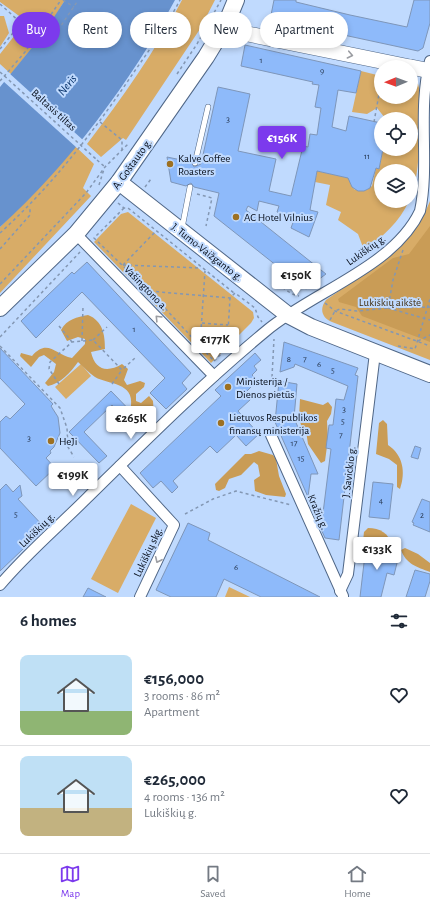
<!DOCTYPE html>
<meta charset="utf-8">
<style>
:root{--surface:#fff;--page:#f2f2f3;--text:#1f2937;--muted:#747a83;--line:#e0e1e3;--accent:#7c3aed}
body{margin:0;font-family:"Alegreya Sans",sans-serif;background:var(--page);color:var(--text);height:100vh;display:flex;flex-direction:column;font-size:15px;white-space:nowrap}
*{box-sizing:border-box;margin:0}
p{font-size:13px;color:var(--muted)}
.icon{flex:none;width:22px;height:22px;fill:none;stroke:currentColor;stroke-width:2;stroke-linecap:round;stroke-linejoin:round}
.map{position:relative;height:597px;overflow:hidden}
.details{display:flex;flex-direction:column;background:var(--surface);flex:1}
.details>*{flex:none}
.hud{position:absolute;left:12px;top:12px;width:406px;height:36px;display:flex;gap:8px}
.needle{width:26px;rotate:269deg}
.controls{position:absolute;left:374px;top:60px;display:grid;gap:8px}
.controls a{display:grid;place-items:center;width:44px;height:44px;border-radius:50%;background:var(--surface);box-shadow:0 2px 6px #0003;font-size:20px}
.price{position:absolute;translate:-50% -34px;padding:0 9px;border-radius:4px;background:#fff;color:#222;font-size:13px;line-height:26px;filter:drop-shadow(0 1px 2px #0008)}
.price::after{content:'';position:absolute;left:50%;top:24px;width:12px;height:9px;margin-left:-6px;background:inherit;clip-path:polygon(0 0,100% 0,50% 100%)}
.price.selected{background:var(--accent);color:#fff}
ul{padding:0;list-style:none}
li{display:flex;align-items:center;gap:12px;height:100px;padding:0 20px}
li+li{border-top:1px solid var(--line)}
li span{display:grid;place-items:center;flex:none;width:112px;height:80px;border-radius:8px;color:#555}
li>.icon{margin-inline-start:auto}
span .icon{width:48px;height:48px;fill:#fffc;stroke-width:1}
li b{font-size:17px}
h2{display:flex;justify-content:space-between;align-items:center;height:48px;padding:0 20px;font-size:17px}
.chip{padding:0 14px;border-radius:18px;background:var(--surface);box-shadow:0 2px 6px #0003;font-size:14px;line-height:36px}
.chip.selected{background:var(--accent);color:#fff}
.tab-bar{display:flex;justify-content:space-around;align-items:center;height:56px;border-top:1px solid var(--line);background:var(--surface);font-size:11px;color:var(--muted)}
.tab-bar a{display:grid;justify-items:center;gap:2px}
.tab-bar .selected{color:var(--accent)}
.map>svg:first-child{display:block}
.green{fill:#d8ac67}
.forest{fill:#c99c56}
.water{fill:#6792ce}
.pier{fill:#c0dafe}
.building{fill:#8ebafa;stroke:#7e96b9}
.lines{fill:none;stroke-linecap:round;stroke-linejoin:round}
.lane-casing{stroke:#506787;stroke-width:6}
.street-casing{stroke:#506787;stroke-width:12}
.secondary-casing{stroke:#506787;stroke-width:16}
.primary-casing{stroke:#506787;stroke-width:18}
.path{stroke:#8397b3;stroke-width:1.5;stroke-dasharray:3 3;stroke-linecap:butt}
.lane{stroke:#fff;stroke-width:5}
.street{stroke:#fff;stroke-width:10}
.secondary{stroke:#fff;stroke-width:15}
.primary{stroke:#fff;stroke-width:16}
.path-bridge{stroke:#8397b3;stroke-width:1.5;stroke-dasharray:3 3;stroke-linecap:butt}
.oneway{stroke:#9b9da2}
.poi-dot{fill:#9d7021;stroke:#c0dafe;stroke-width:1.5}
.labels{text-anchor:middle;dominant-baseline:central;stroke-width:4;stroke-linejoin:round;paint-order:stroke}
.number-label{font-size:9px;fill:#263750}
.street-label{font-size:11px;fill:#040b17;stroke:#c0dafe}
.poi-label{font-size:11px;fill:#040b17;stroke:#c0dafe;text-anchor:start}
.park-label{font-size:11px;fill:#412e0f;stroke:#c0dafe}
.water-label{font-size:12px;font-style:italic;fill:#063168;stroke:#c0dafe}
</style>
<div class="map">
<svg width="430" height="597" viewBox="0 0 430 597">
<rect width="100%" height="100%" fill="#c0dafe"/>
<g class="green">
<path d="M0 0H65L48 28 11 74 0 64V54L26 21 0 2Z"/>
<path d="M182 0H215L200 29 126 140 123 138 101 157 87 144C122 98 155 52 182 0Z"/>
<path d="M0 16H4L9 33 0 47Z"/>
<path d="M361 71 381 76V97H411V82L418 84 420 91C420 119 421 173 411 197V171H381V201H409C400 221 382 238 364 250L358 234 338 220 341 212 326 205 330 185 315 182 317 171 349 178 351 185 355 190H366L372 186 376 168 379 169 383 149H411V119L385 118 377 108 367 114 352 112Z"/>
<path d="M75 146 94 164 83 188 91 196 0 293V227L50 176Z"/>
<path d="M430 201V360L332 322C322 318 319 309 326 300 365 272 412 248 430 201Z"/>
<path d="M128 212 253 312 254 318 251 323 211 363 94 242 121 214Z"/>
<path d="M81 364 91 376 66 399 55 387Z"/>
<path d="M131 504 156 518 118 593 91 579Z"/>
<path d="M229 587 250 597H225Z"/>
</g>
<g class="forest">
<path d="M430 226V342L362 316 356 307 339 302 338 299 393 258 409 254Z"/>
<path d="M88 315C103 321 105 335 105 349L91 352C95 370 107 373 122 364L128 369 124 380 127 385 140 381 145 383 144 387 136 394V401L141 403 149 396 153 401 154 417 143 427 142 421 131 406C134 382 109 385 95 377 89 373 84 367 78 362 71 372 60 384 48 386L45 383 54 372 56 364 44 355 39 357 31 367 20 356 21 353 32 356C48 338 55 355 72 358L85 344V339L78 337 67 341 61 330C67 319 77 317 88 315Z"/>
<path d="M300 399 323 405 328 402 332 407 331 414 327 421 328 439 325 461 321 463 308 444 306 431 301 425 299 417Z"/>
<path d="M383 420 387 424 388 445C403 455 406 472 400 489L397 487V465L389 459 376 454 379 423Z"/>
<path d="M259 451 273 455 276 459 279 476 286 494 285 497 266 495 255 491 254 480 260 476 258 465 254 462 241 475 229 479 225 488 219 491 216 490 215 484 245 454H251Z"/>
<path d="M368 528C380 528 389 533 392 546L389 548 363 541 364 532Z"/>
<path d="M405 548 418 554 430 563V572C417 567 406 564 401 550Z"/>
</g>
<path class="water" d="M65 0H175C132 80 68 166 0 227V87L43 34Z"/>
<path class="pier" d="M9 73 83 140 77 148 3 81Z"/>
<g class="building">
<path d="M274 0H296V2L350 15 407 27 414 0H430V23L423 48 418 51 274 20 271 15Z"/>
<path d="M245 45 361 71 356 93 338 90 332 127 346 131 349 116 381 123V149H383L379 169 376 168 370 188 364 191H358L352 187 348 178 317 171 310 210 318 212 309 237 291 228 295 217 277 212 279 206 259 201 257 211 248 206 246 210 326 274 306 289 214 216 219 193 194 187 191 183 186 186 171 182 167 157 191 162 194 167 201 164 218 87 250 94 238 151 276 159 269 191 291 196 303 146 308 147 310 134 317 135 321 108 315 107 319 85 312 84 313 82 241 66Z"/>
<path d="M87 262 191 373 182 383 187 389 166 409 150 393 165 378 82 292 36 338 21 321 72 272 74 274Z"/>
<path d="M284 342 358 368 355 375 358 376 339 540 325 538 321 529 331 449 326 448 329 425H333L336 399 344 400 348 386 295 364 294 367 280 372Z"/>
<path d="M0 348 53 404 51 406 58 417 60 433 54 447 50 451 51 453 46 458 55 468 36 486 0 448V422L6 416 10 419 25 404 0 378Z"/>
<path d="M255 353 261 360 254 366 257 370 252 375 255 378 248 384 251 387 245 393 251 399 238 411 259 434 246 446 236 435 217 453 210 446 173 481 178 487 172 493 161 481 153 488 140 473 221 396 215 390Z"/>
<path d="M279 381 297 384 294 418 318 474H311L308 497 275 422Z"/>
<path d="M111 391 140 421 134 428 112 405 84 432 107 456 99 463 69 432Z"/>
<path d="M415 446 421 448 418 459 411 457Z"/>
<path d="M373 482 393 484 389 519 369 517Z"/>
<path d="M6 484 13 492 20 485 22 496 18 499 45 528 0 571V490Z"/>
<path d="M422 499 430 502V532L413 525 414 523 412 522Z"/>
<path d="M188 523 210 533 208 540 320 597H261L224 579 216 597H171L156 590Z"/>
<path d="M366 546 399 555 394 575 387 573 381 597H360Z"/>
<path d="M415 570 430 574V581L425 597H406Z"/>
<path d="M88 588 106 597H83Z"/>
</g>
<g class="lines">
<defs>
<g id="lane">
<path d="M195 163 208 107"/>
<path d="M182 228 190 187"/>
</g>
<g id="street">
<path d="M76 234 214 376"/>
<path d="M271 435 343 596"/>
<path d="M120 466 174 525 140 597"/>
<path d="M0 585C26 554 58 527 87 498 145 441 203 383 266 331 312 292 394 267 420 211 430 164 417 110 430 61"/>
<path d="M340 591 348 574 375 353"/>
</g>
<g id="secondary">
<path d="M226 24 243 33 410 67"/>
<path d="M411 67 430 71"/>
</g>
<g id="primary">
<path d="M119 182 288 315 311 327 430 374"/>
<path d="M0 308 76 234 119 182 206 57 226 24 236 0"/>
</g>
</defs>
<use href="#lane" class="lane-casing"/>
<use href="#street" class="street-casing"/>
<use href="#secondary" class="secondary-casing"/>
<use href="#primary" class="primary-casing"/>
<g class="path">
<path d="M63 0 74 7"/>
<path d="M0 4 21 23 37 34"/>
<path d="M40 32 51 40"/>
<path d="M48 45 77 2"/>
<path d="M0 49 21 23"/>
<path d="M177 74 197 44 221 0"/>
<path d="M0 81 25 52 61 0"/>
<path d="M100 122 122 140V152"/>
<path d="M374 122 381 83"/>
<path d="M97 160 105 167"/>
<path d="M99 185 104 169"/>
<path d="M145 187 151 179"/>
<path d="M197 194 212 198 206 226"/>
<path d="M118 203 124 208H128L234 293"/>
<path d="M124 208 94 238 149 291 230 298 235 293 255 308 258 317 262 322"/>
<path d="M0 233C52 186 95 130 134 72 150 49 167 25 180 0"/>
<path d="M0 249 30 215V207"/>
<path d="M403 250 393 280 388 308 430 320"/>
<path d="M123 265 201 268"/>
<path d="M123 265 156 231"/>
<path d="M0 284 86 193 105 167 128 144"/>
<path d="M273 286 276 283 292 294 299 296"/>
<path d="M149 291 213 360"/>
<path d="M325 303 335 311 430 346"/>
<path d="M392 308 430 307"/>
<path d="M330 320 335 311 340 309 357 311 388 308"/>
<path d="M202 323 228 325"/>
<path d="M59 326 72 342"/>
<path d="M0 337 80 252"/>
<path d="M93 340 107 327"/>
<path d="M82 341 83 306"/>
<path d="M418 341 430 335"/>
<path d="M200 345 205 271"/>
<path d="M0 346 60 408 67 428 68 447 74 457"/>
<path d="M398 346 415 349 430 299"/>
<path d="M214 361 227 348 230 298"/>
<path d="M272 377 274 339"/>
<path d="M59 384 49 369 50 362 72 342 93 340 122 370 136 357"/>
<path d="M112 384 122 370"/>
<path d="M185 514 213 499 236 491 291 505"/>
</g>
<use href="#lane" class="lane"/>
<use href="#street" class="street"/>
<use href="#secondary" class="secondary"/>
<use href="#primary" class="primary"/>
<path class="path-bridge" d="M0 72 97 160"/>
</g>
<defs><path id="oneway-chevron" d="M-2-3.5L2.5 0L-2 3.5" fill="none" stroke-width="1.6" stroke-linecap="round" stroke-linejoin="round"/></defs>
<g class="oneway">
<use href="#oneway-chevron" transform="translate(350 55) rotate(12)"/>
<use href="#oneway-chevron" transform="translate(158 318) rotate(-134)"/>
<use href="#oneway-chevron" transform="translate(158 560) rotate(115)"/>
</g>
<g class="poi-dot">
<circle cx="170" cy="164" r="4"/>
<circle cx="236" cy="217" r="4"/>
<circle cx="228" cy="387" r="4"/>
<circle cx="221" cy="423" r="4"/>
<circle cx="51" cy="441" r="4"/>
</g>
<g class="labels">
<g class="number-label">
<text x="261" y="60">1</text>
<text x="322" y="71">9</text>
<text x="228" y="119">3</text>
<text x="367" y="156">11</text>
<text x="134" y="329">1</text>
<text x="289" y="359">8</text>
<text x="305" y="359">7</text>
<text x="319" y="364">6</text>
<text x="333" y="370">5</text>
<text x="344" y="409">3</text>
<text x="343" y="421">5</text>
<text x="341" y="435">7</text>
<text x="29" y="438">3</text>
<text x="294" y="443">17</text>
<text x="301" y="458">15</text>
<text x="381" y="500">4</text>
<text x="16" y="514">5</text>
<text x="422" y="515">2</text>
<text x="236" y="567">6</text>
</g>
<g class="street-label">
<text transform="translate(54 110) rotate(42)">Baltasis tiltas</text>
<text transform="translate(132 164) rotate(-54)">A. Goštauto g.</text>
<text transform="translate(366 250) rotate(-35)">Lukiškių g.</text>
<text transform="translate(207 252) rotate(38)">J. Tumo-Vaižganto g.</text>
<text transform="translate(146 288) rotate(46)">Vašingtono a.</text>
<text transform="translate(349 472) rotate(-83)">J. Savickio g.</text>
<text transform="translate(318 512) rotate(67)">Kražių g.</text>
<text transform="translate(37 530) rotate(-44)">Lukiškių g.</text>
<text transform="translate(148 552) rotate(-65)">Lukiškių skg.</text>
</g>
<g class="poi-label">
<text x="178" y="158">Kalve Coffee<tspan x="178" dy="13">Roasters</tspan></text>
<text x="244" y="217">AC Hotel Vilnius</text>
<text x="236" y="381">Ministerija /<tspan x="236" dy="13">Dienos pietūs</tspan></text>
<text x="229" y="417">Lietuvos Respublikos<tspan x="229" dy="13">finansų ministerija</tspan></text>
<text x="59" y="441">HeJi</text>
</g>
<g class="park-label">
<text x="390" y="302">Lukiškių aikštė</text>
</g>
<g class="water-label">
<text transform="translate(67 85) rotate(-51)">Neris</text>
</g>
</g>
</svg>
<div class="controls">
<a><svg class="needle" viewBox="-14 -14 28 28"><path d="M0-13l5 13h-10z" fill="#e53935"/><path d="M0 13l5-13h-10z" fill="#747a83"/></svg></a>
<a><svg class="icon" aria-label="locate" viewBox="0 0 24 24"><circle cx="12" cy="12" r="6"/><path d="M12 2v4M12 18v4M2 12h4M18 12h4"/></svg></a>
<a><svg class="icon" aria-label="layers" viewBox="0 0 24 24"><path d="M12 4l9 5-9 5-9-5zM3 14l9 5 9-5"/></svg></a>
</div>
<b class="price selected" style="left:282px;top:160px">€156K</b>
<b class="price" style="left:296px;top:297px">€150K</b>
<b class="price" style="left:215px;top:361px">€177K</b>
<b class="price" style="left:131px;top:440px">€265K</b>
<b class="price" style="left:73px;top:497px">€199K</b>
<b class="price" style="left:377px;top:571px">€133K</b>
<div class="hud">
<a class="chip selected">Buy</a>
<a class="chip">Rent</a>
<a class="chip">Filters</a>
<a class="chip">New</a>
<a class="chip">Apartment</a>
</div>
</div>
<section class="details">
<h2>6 homes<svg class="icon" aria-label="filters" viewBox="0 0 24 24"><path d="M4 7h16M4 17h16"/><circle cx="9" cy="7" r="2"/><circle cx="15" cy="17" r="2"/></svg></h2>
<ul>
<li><span style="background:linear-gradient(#bfe0f5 70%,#8fb573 0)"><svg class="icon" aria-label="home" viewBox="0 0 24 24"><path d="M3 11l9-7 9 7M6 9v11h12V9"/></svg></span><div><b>€156,000</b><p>3 rooms · 86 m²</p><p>Apartment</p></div><svg class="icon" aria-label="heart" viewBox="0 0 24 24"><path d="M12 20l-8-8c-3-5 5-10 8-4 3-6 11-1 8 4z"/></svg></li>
<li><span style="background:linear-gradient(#bfe0f5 65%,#c2b280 0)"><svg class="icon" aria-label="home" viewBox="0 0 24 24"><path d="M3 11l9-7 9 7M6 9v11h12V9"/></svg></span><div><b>€265,000</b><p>4 rooms · 136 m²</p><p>Lukiškių g.</p></div><svg class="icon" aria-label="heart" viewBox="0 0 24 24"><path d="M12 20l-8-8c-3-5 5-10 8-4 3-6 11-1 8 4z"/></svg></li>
</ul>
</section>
<nav class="tab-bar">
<a class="selected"><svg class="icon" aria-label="map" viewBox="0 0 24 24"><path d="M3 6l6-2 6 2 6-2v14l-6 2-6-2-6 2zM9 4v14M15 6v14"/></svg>Map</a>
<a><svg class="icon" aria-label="saved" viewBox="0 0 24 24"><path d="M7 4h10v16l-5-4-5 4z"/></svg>Saved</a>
<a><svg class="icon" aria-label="home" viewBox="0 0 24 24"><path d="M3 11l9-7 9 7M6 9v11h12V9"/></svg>Home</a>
</nav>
